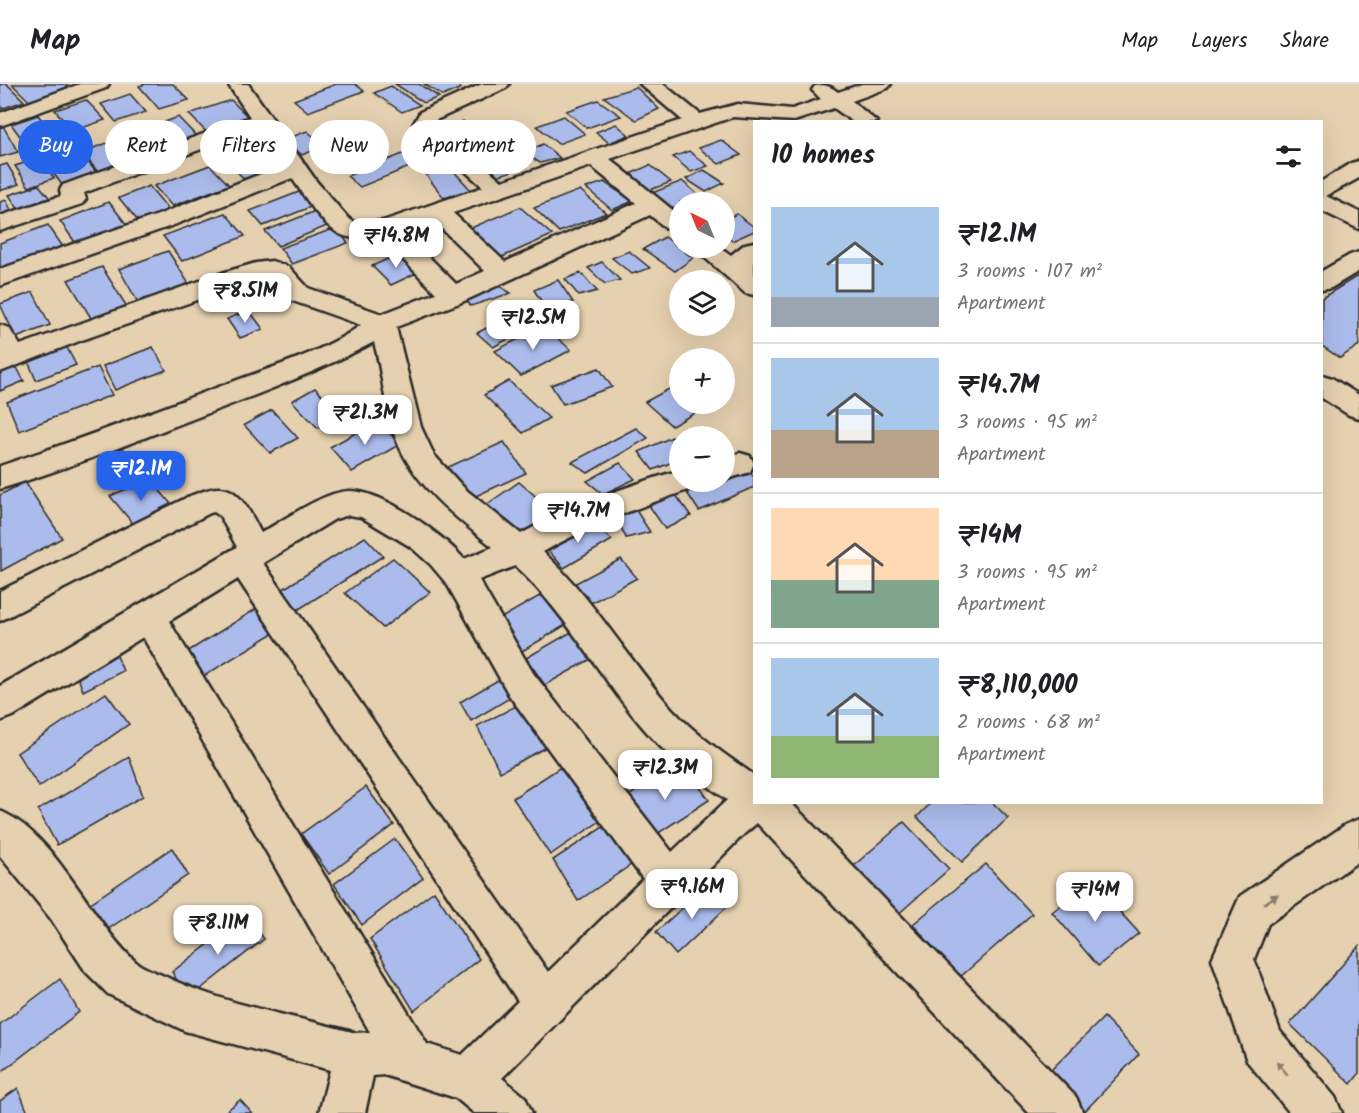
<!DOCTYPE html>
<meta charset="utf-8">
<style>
:root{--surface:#fff;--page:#f2f2f2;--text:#202124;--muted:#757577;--line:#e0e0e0;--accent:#2563eb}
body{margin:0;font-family:Kalam,sans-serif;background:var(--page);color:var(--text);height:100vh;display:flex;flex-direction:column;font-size:22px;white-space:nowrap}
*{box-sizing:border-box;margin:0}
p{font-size:20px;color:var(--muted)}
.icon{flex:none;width:33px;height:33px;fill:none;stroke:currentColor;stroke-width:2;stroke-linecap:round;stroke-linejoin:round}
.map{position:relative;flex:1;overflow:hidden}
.panel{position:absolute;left:753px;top:36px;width:570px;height:684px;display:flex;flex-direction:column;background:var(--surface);border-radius:0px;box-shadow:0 6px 24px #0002}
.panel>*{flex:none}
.banner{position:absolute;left:18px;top:36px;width:570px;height:54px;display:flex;gap:12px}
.needle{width:39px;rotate:317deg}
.buttons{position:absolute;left:669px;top:108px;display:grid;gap:12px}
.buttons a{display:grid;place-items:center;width:66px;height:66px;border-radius:50%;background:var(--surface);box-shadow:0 6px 24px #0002;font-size:30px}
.price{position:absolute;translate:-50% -51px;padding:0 14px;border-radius:12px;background:#fff;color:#222;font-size:20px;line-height:39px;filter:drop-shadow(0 2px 3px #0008)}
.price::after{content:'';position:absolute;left:50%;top:36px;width:18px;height:14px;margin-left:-9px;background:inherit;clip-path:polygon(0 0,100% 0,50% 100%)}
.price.selected{background:var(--accent);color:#fff}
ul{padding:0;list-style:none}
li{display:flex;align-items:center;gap:18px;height:150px;padding:0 18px}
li+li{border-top:2px solid var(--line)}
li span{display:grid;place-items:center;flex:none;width:168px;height:120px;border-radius:0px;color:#555}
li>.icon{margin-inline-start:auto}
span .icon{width:72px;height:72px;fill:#fffc;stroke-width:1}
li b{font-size:26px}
h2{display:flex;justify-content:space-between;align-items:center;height:72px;padding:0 18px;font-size:26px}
.chip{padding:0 21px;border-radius:27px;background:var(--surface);box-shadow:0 6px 24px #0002;font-size:21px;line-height:54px}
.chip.selected{background:var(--accent);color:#fff}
header{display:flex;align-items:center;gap:36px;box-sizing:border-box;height:84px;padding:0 30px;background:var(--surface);border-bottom:2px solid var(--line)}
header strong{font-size:28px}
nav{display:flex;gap:33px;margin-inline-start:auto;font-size:21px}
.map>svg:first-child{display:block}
.building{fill:#abbbeb;stroke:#2b2b2b;stroke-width:1.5}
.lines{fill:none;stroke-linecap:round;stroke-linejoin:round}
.minor-casing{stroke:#2b2b2b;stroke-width:5}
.minor{fill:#e5d0af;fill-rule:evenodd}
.oneway{fill:#887e6d}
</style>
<header>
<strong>Map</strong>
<nav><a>Map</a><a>Layers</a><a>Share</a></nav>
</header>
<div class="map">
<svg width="1359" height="1029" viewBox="0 0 1359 1029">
<rect width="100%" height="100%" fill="#e5d0af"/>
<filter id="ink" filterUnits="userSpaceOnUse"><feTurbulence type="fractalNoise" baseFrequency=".0167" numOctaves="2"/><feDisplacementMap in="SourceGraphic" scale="12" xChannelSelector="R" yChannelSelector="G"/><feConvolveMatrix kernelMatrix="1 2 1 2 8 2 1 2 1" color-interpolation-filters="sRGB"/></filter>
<g filter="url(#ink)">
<g class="building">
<path d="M0 0H7L24 17 1 25Z"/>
<path d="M12 0H65L68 3 29 17Z"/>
<path d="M145 0H173L189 16 159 25 139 2Z"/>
<path d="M336 0H355L364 7 308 28 294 16Z"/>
<path d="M395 0H419L439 13 424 19Z"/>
<path d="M424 0H455L461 4 443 12Z"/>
<path d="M391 2 420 21 402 28 374 9Z"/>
<path d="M636 3 659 25 636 36 604 13Z"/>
<path d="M130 10 146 28 116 38 101 20Z"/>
<path d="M86 16 105 36 73 47 55 26Z"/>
<path d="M231 16 251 36 209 51 189 30Z"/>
<path d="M598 16 621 32 587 44 566 27Z"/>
<path d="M38 31 53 50 25 59 11 40Z"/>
<path d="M564 32 585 50 558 60 537 42Z"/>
<path d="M178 33 199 55 171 65 151 43Z"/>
<path d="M463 37 484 51 463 60 442 46Z"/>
<path d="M616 40 629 51 609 59 596 48Z"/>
<path d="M3 42 18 68 0 73V43Z"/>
<path d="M251 44 264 60 226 74 213 59Z"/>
<path d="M147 45 167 67 142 76 122 54Z"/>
<path d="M307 47 325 62 302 71 284 56Z"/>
<path d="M364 51 372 61 340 71 332 61Z"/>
<path d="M116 56 136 80 101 92 82 68Z"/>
<path d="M721 56 741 71 719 80 699 64Z"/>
<path d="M543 60 560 74 540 79 524 69Z"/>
<path d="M505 64 526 83 497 92 479 72Z"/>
<path d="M256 65 277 86 247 98 226 76Z"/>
<path d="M71 67 81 78 54 88 44 76Z"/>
<path d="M689 67 708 82 691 88 673 73Z"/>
<path d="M405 69 417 80 360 103 347 92Z"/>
<path d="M40 74 54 94 29 103 15 82Z"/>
<path d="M88 78 101 94 66 106 54 90Z"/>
<path d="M7 80 19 100 0 107V82Z"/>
<path d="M210 81 229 101 172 122 154 102Z"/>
<path d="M650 81 671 98 650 106 630 90Z"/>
<path d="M450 83 471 106 444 114 426 91Z"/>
<path d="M704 86 724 99 706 108 686 95Z"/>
<path d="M682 97 702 114 690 118H680V123L668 128 647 111Z"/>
<path d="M604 98 633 117 612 126 586 104Z"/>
<path d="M39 101 52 117 21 129 9 111Z"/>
<path d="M149 102 169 126 138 137 119 114Z"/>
<path d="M580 106 606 129 559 148 534 124Z"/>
<path d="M299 108 313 122 263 142 250 127Z"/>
<path d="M6 116 13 130 0 135V118Z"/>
<path d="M109 118 127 141 77 161 60 137Z"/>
<path d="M520 123 552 151 502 173 471 144Z"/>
<path d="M318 126 332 140 278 162 265 147Z"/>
<path d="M225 129 245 152 182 177 163 152Z"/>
<path d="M737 130 754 143V147L732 157 724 151V135Z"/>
<path d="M48 141 63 163 0 187V159Z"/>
<path d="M336 144 348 159 292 180 280 164Z"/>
<path d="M665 153 693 174 675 187 643 165Z"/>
<path d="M168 167 191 203 140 222 119 185Z"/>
<path d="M629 167 650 184 632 190 612 174Z"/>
<path d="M401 169 421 187 391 201 372 182Z"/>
<path d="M602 178 620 196 605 200 588 184Z"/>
<path d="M102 183 129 226 94 239 68 196Z"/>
<path d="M581 189 597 207 579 212 565 195Z"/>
<path d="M1359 191V261L1340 274 1322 262V214Z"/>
<path d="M558 196 573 218 547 226 534 206Z"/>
<path d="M496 200 511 209 471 222 463 212Z"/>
<path d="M33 208 50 241 16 254 0 220Z"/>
<path d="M527 223 543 237 493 263 477 249Z"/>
<path d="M249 226 263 245 240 254 227 235Z"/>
<path d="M544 242 571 266 521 292 495 267Z"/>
<path d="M63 256 76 281 36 296 25 270Z"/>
<path d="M153 263 166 286 115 306 103 282Z"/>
<path d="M14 278 24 297 0 307V283Z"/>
<path d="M98 283 112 311 19 347 7 318Z"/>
<path d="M599 284 612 303 563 320 551 301Z"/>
<path d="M509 297 549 334 523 349 484 311Z"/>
<path d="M680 299V320H711L672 342 645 318Z"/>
<path d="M315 304 342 331 318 344 292 317Z"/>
<path d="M272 326 298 354 270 369 244 341Z"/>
<path d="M377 337 400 360 352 388 330 363Z"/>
<path d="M636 344 648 354 588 389 572 378Z"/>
<path d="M672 353 680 364V375L653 386 639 368Z"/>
<path d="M504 358 526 389 467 416 446 384Z"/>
<path d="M620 379 635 395 603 410 587 397Z"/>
<path d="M748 386 754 393V403L699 427 682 401 694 398H724V389Z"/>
<path d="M150 395 172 421 135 442 110 412Z"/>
<path d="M25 398 62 454 1 487 0 411Z"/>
<path d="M519 398 554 428 520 452 486 421Z"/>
<path d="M671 404 691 432 665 445 644 414Z"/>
<path d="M632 420 650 448 626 454 613 426Z"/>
<path d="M593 437 612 456 564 484 545 463Z"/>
<path d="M365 453 383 472 296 527 280 507Z"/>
<path d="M393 474 430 508 383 544 345 509Z"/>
<path d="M621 475 637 494 587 521 572 501Z"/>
<path d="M550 506 574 536 519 569 496 537Z"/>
<path d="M259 523 277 547 204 592 187 568Z"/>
<path d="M580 543 600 570 545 601 526 574Z"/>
<path d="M114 564 123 587 83 607 74 583Z"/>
<path d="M505 592 518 609 471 637 460 618Z"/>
<path d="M106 609 129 640 39 703 17 669Z"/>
<path d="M532 614 556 658 500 688 477 642Z"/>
<path d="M129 673 143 712 57 761 38 726Z"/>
<path d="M570 677 609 731 550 771 513 714Z"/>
<path d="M682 678 709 716 648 756 622 716Z"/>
<path d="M366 703 394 741 329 790 301 750Z"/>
<path d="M932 718H992L1008 734 962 778 917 733Z"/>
<path d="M612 737 638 776 578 817 553 776Z"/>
<path d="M904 738 949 785 895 833 851 784Z"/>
<path d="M395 755 423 794 362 841 334 800Z"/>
<path d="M172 764 188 791 92 856 73 831Z"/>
<path d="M986 780 1032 830 959 894 913 840Z"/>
<path d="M1092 797 1139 849 1098 882 1052 828Z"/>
<path d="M706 802 730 820 676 871 656 848Z"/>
<path d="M434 807 479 875 414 927 370 855Z"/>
<path d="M248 830 264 855 188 915 172 888Z"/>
<path d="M1359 862V990L1351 1000 1290 940Z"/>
<path d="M60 895 79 928 0 989V940Z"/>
<path d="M1104 933 1139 970 1085 1027 1050 987Z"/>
<path d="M18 1004 28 1029H0V1017Z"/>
<path d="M240 1016 252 1029H224Z"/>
</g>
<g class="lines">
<defs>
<g id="minor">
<path d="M80 0H109L106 4 0 42V29Z"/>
<path d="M228 0H248L317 98 347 133 356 140 383 137 483 103 413 41 420 28 482 0H509L506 4 436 36 435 40 502 97 682 36 640 0H663L700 30 738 20 792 25 821 15 812 6 815 2C825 0 830 2 838 8L862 0H891L888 4 852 17 877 38H853L834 24 794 37 733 33 610 75 680 132V151L672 149 650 131 462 218 396 243 421 343 434 371 465 405 521 450C571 422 625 403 680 386V398H695L691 405C639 423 590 441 543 468 593 514 627 574 672 625 696 651 725 671 754 691V718H790L803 731 1076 1013 1083 1029H1029L757 739 744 750 502 994 525 1013 532 1029H474L456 1014 384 991 373 992 365 1029H319L330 986 185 947 108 910 86 888 51 835 0 772V727C55 749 91 838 136 878 143 884 155 888 164 892 221 920 294 932 356 949L370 948 143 553 13 632 0 637V602L237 463 220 432 214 428 210 429 0 537V507L190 412C199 409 209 404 218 404 240 402 252 433 261 449 284 436 323 408 349 407 383 406 443 451 464 475L493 463C454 432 410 398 394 349 384 319 382 287 374 258 320 287 263 308 206 330 138 356 70 384 0 405V382C78 356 155 327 232 298 275 282 324 268 361 241L290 216 269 193 240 201 82 256 0 288V241L9 244 20 261 222 189 256 179 272 177 289 183 308 204 382 230 436 209 380 152C368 154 354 156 342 151 324 144 303 110 292 94L174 141 0 202V185L158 131 283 81 258 44 84 109 86 115 82 120 0 147V132L61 112 60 106 63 101 250 33ZM591 82 636 119 505 178 453 129ZM433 136 485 187 456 200 402 146ZM349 431 361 433 411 463 431 481 447 500 509 611 643 795 548 888 263 479 335 435ZM515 482C571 533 604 603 656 658 677 680 703 698 727 716L672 768 533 589 479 496ZM238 495 518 917 462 971 427 960 169 537Z"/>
<path d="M1359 77V94L1326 112 1359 128V145L1322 127V97L1351 79Z"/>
<path d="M754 158V211L745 209 694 164H721L731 171 745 160Z"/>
<path d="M1359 168V187L1331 204 1322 206V187L1350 171Z"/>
<path d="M1322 291 1332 294 1359 311V334L1349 331 1322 314Z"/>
<path d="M740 369 750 372 754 379 750 388 724 396V374Z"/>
<path d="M1359 735V777L1268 840 1254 875 1280 947 1335 1013 1342 1029H1290L1247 977 1212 875 1240 812 1345 741Z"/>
</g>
</defs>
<use href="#minor" class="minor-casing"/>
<use href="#minor" class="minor"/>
</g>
<defs><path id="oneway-solid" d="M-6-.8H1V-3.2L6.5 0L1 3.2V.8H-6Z" transform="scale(1.5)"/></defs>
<g class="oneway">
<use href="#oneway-solid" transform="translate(1271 815) rotate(-34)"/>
<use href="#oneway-solid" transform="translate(1282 984) rotate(-129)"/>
</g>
</g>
</svg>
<div class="buttons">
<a><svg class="needle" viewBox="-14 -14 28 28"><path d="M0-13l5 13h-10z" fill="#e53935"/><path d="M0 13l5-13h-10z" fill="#757577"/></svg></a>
<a><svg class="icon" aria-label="layers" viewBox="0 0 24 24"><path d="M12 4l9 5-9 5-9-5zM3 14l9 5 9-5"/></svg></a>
<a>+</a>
<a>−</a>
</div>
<b class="price" style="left:396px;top:185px">₹14.8M</b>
<b class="price" style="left:245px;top:240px">₹8.51M</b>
<b class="price" style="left:533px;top:267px">₹12.5M</b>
<b class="price" style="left:365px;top:362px">₹21.3M</b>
<b class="price selected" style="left:141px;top:418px">₹12.1M</b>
<b class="price" style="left:578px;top:460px">₹14.7M</b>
<b class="price" style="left:665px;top:717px">₹12.3M</b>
<b class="price" style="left:692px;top:836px">₹9.16M</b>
<b class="price" style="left:1095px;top:839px">₹14M</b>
<b class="price" style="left:218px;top:872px">₹8.11M</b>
<div class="banner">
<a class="chip selected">Buy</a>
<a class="chip">Rent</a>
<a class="chip">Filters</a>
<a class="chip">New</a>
<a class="chip">Apartment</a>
</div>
<section class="panel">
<h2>10 homes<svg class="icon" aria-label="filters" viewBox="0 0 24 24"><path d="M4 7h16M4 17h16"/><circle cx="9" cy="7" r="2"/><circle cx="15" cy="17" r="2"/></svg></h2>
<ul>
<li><span style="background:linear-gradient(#a9c7e8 75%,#9aa5b1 0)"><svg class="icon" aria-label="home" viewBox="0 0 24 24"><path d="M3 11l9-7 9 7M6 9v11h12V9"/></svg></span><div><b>₹12.1M</b><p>3 rooms · 107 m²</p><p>Apartment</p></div></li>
<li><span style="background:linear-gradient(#a9c7e8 60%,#b9a48a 0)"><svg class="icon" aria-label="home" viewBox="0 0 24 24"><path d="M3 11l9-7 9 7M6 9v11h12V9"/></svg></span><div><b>₹14.7M</b><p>3 rooms · 95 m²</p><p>Apartment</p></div></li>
<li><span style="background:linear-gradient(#ffd9b3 60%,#7fa58c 0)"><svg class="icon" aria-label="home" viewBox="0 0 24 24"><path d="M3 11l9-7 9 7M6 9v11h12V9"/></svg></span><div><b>₹14M</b><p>3 rooms · 95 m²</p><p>Apartment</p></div></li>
<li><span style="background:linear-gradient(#a9c7e8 65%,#8fb573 0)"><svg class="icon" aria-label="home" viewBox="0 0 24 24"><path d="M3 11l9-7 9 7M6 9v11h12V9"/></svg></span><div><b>₹8,110,000</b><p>2 rooms · 68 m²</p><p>Apartment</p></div></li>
</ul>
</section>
</div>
